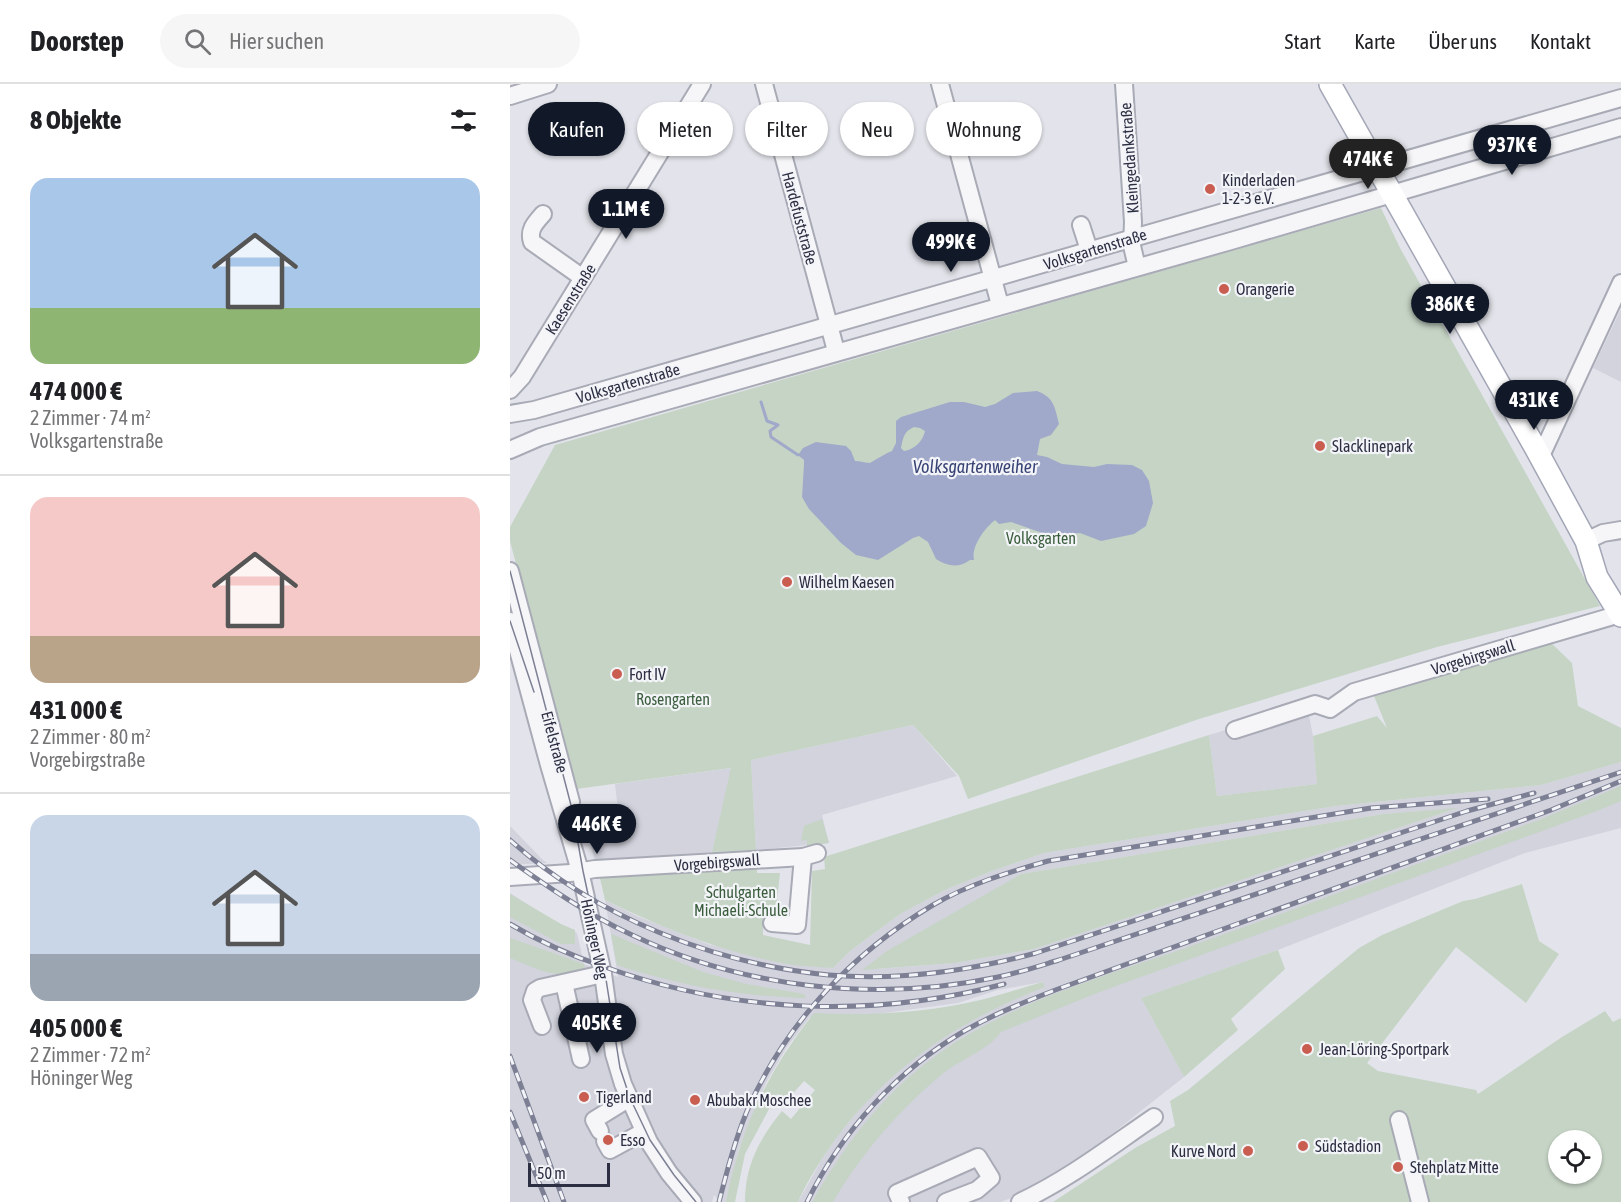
<!DOCTYPE html>
<html lang="de">
<meta charset="utf-8">
<style>
:root{--surface:#fff;--page:#f6f6f6;--text:#202124;--muted:#757577;--line:#e0e0e0;--accent:#111827}
body{margin:0;font-family:"Asap Condensed",sans-serif;background:var(--page);color:var(--text);height:100vh;display:flex;flex-direction:column;font-size:22px;white-space:nowrap}
*{box-sizing:border-box;margin:0}
p{font-size:20px;color:var(--muted)}
.icon{flex:none;width:33px;height:33px;fill:none;stroke:currentColor;stroke-width:2;stroke-linecap:round;stroke-linejoin:round}
.map{position:relative;flex:1;overflow:hidden}
.details{display:flex;flex-direction:column;background:var(--surface);width:510px}
.details>*{flex:none}
.guide{position:absolute;left:18px;top:18px;width:570px;height:54px;display:flex;gap:12px}
.controls{position:absolute;left:1038px;top:1046px;display:grid;gap:12px}
.controls a{display:grid;place-items:center;width:54px;height:54px;border-radius:50%;background:var(--surface);box-shadow:0 2px 4px #0004;font-size:30px}
.scale{position:absolute;left:18px;bottom:15px;width:82px;box-sizing:border-box;padding-left:6px;border:3px solid #2c2e42;border-top:0;font-size:16px;line-height:21px;white-space:nowrap;color:#2c2e42;-webkit-text-stroke:4px #f3f4f8;paint-order:stroke}
.price{position:absolute;translate:-50% -51px;padding:0 14px;border-radius:21px;background:var(--accent);color:#fff;font-size:20px;line-height:39px;filter:drop-shadow(0 2px 3px #0008)}
.price::after{content:'';position:absolute;left:50%;top:36px;width:18px;height:14px;margin-left:-9px;background:inherit;clip-path:polygon(0 0,100% 0,50% 100%)}
.price.current{background:#222;color:#fff}
ul{padding:0;list-style:none}
li{display:grid;align-content:center;gap:12px;height:318px;padding:0 30px}
li+li{border-top:2px solid var(--line)}
li span{display:grid;place-items:center;height:186px;border-radius:18px;color:#555}
li>.icon{margin-inline-start:auto}
span .icon{width:108px;height:108px;fill:#fffc;stroke-width:1}
li b{font-size:26px}
h2{display:flex;justify-content:space-between;align-items:center;height:72px;padding:0 30px;font-size:26px}
.chip{padding:0 21px;border-radius:27px;background:var(--surface);box-shadow:0 2px 4px #0004;font-size:21px;line-height:54px}
.chip.current{background:var(--accent);color:#fff}
header{display:flex;align-items:center;gap:36px;box-sizing:border-box;height:84px;padding:0 30px;background:var(--surface);border-bottom:2px solid var(--line)}
header strong{font-size:28px}
nav{display:flex;gap:33px;margin-inline-start:auto;font-size:21px}
.search{width:420px;height:54px;background:var(--page);display:flex;align-items:center;gap:15px;box-sizing:border-box;padding:0 21px;border-radius:33px;color:var(--muted);font-size:22px}
main{display:flex;flex:1;min-height:0}
.map>svg:first-child{display:block}
.built{fill:#d2d3dd;fill-rule:evenodd}
.green{fill:#c5d4c5;fill-rule:evenodd}
.water{fill:#a0a9c9;fill-rule:evenodd}
.lines{fill:none;stroke-linecap:round;stroke-linejoin:round}
.stream{stroke:#a0a9c9;stroke-width:3}
.minor-casing{stroke:#a8aab5;stroke-width:20}
.major-casing{stroke:#a3a6b6;stroke-width:24}
.minor{stroke:#f6f6f9;stroke-width:16}
.major{stroke:#fff;stroke-width:21}
.tram{stroke:#7d8094;stroke-width:1.5}
.rail-casing{stroke:#7d8094;stroke-width:5}
.rail{stroke:#f3f4f8;stroke-width:3;stroke-dasharray:9;stroke-linecap:butt}
.poi-dot{fill:#c95d50;stroke:#f3f4f8;stroke-width:2}
.labels{text-anchor:middle;dominant-baseline:central;stroke-width:4.5;stroke-linejoin:round;paint-order:stroke}
.street-label{font-size:16px;fill:#2c2e42;stroke:#f3f4f8}
.poi-label{font-size:16px;fill:#2c2e42;stroke:#f3f4f8;text-anchor:start}
.park-label{font-size:16px;fill:#3a5d3c;stroke:#f3f4f8}
.water-label{font-size:18px;font-style:italic;fill:#384375;stroke:#f3f4f8}
</style>
<header>
<strong>Doorstep</strong>
<div class="search"><svg class="icon" aria-label="search" viewBox="0 0 24 24"><circle cx="10" cy="10" r="6"/><path d="M15 15l6 6"/></svg>Hier suchen</div>
<nav><a>Start</a><a>Karte</a><a>Über uns</a><a>Kontakt</a></nav>
</header>
<main>
<section class="details">
<h2>8 Objekte<svg class="icon" aria-label="filters" viewBox="0 0 24 24"><path d="M4 7h16M4 17h16"/><circle cx="9" cy="7" r="2"/><circle cx="15" cy="17" r="2"/></svg></h2>
<ul>
<li><span style="background:linear-gradient(#a9c7e8 70%,#8fb573 0)"><svg class="icon" aria-label="home" viewBox="0 0 24 24"><path d="M3 11l9-7 9 7M6 9v11h12V9"/></svg></span><div><b>474 000 €</b><p>2 Zimmer · 74 m²</p><p>Volksgartenstraße</p></div></li>
<li><span style="background:linear-gradient(#f6c9c9 75%,#b9a48a 0)"><svg class="icon" aria-label="home" viewBox="0 0 24 24"><path d="M3 11l9-7 9 7M6 9v11h12V9"/></svg></span><div><b>431 000 €</b><p>2 Zimmer · 80 m²</p><p>Vorgebirgstraße</p></div></li>
<li><span style="background:linear-gradient(#c9d6e8 75%,#9aa5b1 0)"><svg class="icon" aria-label="home" viewBox="0 0 24 24"><path d="M3 11l9-7 9 7M6 9v11h12V9"/></svg></span><div><b>405 000 €</b><p>2 Zimmer · 72 m²</p><p>Höninger Weg</p></div></li>
</ul>
</section>
<div class="map">
<svg width="1111" height="1118" viewBox="0 0 1111 1118">
<rect width="100%" height="100%" fill="#e3e4eb"/>
<g class="built">
<path d="M1111 225V298L1083 284Z"/>
<path d="M797 621 803 652 807 700 707 712 699 651Z"/>
<path d="M403 641 447 692 312 731 319 759 246 766 241 676Z"/>
<path d="M1111 678V744L1015 769 768 866 631 914 674 993 574 1072 544 1091 513 1109 491 1118H288L312 1075 331 1047 361 1012 386 988 420 962 456 939 500 916 535 903 533 898 488 906 448 919 315 937 300 933 277 963 256 999 229 1065 216 1118H210L204 1111 202 1118H0V809L51 842 67 849 74 880 108 893 95 816 127 832 198 860 273 879 323 884 340 867 390 830 437 805 482 787 534 769 826 722 1031 701ZM945 725 524 865 445 879 367 885 511 790 873 730Z"/>
<path d="M222 684 202 768 85 776 76 744 85 742 86 738 108 727 105 700Z"/>
<path d="M0 742 32 775 37 779 0 781Z"/>
</g>
<g class="green">
<path d="M871 124 890 164 1090 522 927 563 689 635 458 715 449 692 403 641 241 676 246 766 202 768 221 684 66 705 0 457V443L45 361Z"/>
<path d="M1037 555 1062 579 1068 622 1111 644V678L1031 701 826 722 534 769 482 787 437 805 390 830 340 867 323 884C306 883 289 882 272 879 210 867 152 844 95 816L89 790 247 782V789H270L266 826 253 825V851L300 861 302 787 315 785 314 773 699 651 707 712 807 700 803 652 867 632 877 644 864 612 986 574Z"/>
<path d="M1111 702V717L1087 727 587 909 491 948C478 966 453 974 435 988 390 1025 353 1067 323 1118H302C334 1062 371 1012 423 974 496 919 599 891 684 861 799 820 914 777 1029 736Z"/>
<path d="M948 724 524 865 445 879 352 886 377 867 511 790 873 730Z"/>
<path d="M312 735 319 759 297 762V756L291 757 294 742Z"/>
<path d="M1012 800 1029 857 1049 870 1016 919 946 863 857 979 868 987 966 1006 968 1010 1052 953 1095 927 1103 938 1111 934V1118H543L625 1064 665 1042 660 1017 678 1006 849 864 872 851 953 817 965 815ZM1048 1056H1082V1089H1048Z"/>
<path d="M0 810 51 840 65 846V860H51L0 833Z"/>
<path d="M101 850 193 888 236 900 294 910 296 914C227 912 172 902 107 881Z"/>
<path d="M0 854 74 880 75 885C44 897 29 885 0 874Z"/>
<path d="M768 866 775 885 721 935 728 946 674 993 631 914Z"/>
<path d="M533 898 535 903C448 936 371 988 318 1066 307 1082 296 1100 288 1118H235C235 1082 249 1055 272 1027L281 1035 305 1006 294 997 278 1015 267 1010 235 1070 225 1118H216C230 1045 258 987 304 929 359 932 412 929 466 917 488 912 511 904 533 898Z"/>
</g>
<path class="water" d="M527 307C544 313 545 324 549 340L541 351 530 355 527 371 537 373 552 380 584 383 597 380 622 381 632 386 639 397 643 419 636 442 624 450 591 457 570 449 538 451 501 438 489 440 485 436C475 444 461 462 464 476H460C448 485 437 482 426 475L418 458 409 452 403 454 368 476 346 471 331 459 299 425 292 413 294 380V376L288 371 293 364 306 358 336 362 341 367 345 377C350 377 356 379 360 379 362 378 376 369 382 367L386 359V337L391 333 440 318H454L475 323 485 320 503 309ZM404 343 410 344 415 347C413 357 404 366 394 367L391 364C393 354 394 347 404 343Z"/>
<g class="lines">
<path class="stream" d="M251 318 257 337 268 341 260 347 261 353 288 371"/>
<defs>
<g id="minor">
<path d="M254 0 326 267"/>
<path d="M430 0 490 221"/>
<path d="M614 0 623 138 622 162 627 183"/>
<path d="M0 12 38 0"/>
<path d="M33 130C25 139 18 146 22 158L73 194"/>
<path d="M571 141 579 166"/>
<path d="M0 306 12 293 192 0"/>
<path d="M0 330 24 326 1111 14"/>
<path d="M0 366 30 353 721 157 1111 43"/>
<path d="M1030 374 1111 199"/>
<path d="M1076 457 1093 449 1111 446"/>
<path d="M0 487 61 718"/>
<path d="M0 537 39 681 70 787 93 890 104 970 113 1000 139 1058 159 1089 183 1118"/>
<path d="M725 646 805 620 820 625 844 608 1110 530"/>
<path d="M0 793 60 789 85 785 293 773 307 769"/>
<path d="M262 839 287 841 293 773"/>
<path d="M54 899 71 975"/>
<path d="M32 942 22 916 25 907 30 904 93 890"/>
<path d="M889 1036 910 1118"/>
<path d="M90 1047 84 1036 118 1015"/>
<path d="M95 1057 100 1066 133 1048"/>
<path d="M391 1118 387 1109 468 1073 481 1094 467 1106 436 1118"/>
<path d="M510 1118C559 1095 600 1063 644 1033"/>
</g>
<path id="major" d="M820 0 1026 365 1076 457 1087 493 1111 532"/>
</defs>
<use href="#minor" class="minor-casing"/>
<use href="#major" class="major-casing"/>
<use href="#minor" class="minor"/>
<use href="#major" class="major"/>
<g class="tram">
<path d="M0 487 62 725 73 787 95 889 110 984 120 1014 140 1056 164 1091 186 1118"/>
<path d="M0 537 24 608"/>
</g>
<defs>
<g id="rail">
<path d="M0 756C86 833 204 880 319 891 389 897 459 887 526 869L957 727 1024 709"/>
<path d="M0 776C38 803 77 830 120 850 232 904 365 919 488 893 508 889 529 882 549 876L1111 688"/>
<path d="M0 840C30 858 62 872 95 883 223 929 362 935 494 900"/>
<path d="M0 972 54 1118"/>
<path d="M0 1028 37 1118"/>
<path d="M209 1118C217 1087 225 1056 237 1027 275 940 342 869 423 821 459 800 499 788 538 777L861 724 978 715"/>
<path d="M297 1118C332 1047 387 986 456 946 486 929 517 917 548 905L1041 726 1111 697"/>
</g>
</defs>
<use href="#rail" class="rail-casing"/>
<use href="#rail" class="rail"/>
</g>
<g class="poi-dot">
<circle cx="700" cy="105" r="6"/>
<circle cx="714" cy="205" r="6"/>
<circle cx="810" cy="362" r="6"/>
<circle cx="277" cy="498" r="6"/>
<circle cx="107" cy="590" r="6"/>
<circle cx="797" cy="965" r="6"/>
<circle cx="74" cy="1013" r="6"/>
<circle cx="185" cy="1016" r="6"/>
<circle cx="98" cy="1056" r="6"/>
<circle cx="793" cy="1062" r="6"/>
<circle cx="738" cy="1067" r="6"/>
<circle cx="888" cy="1083" r="6"/>
</g>
<g class="labels">
<g class="street-label">
<text transform="translate(619 74) rotate(-94)">Kleingedankstraße</text>
<text transform="translate(290 134) rotate(75)">Hardefuststraße</text>
<text transform="translate(585 165) rotate(-17)">Volksgartenstraße</text>
<text transform="translate(60 215) rotate(-58)">Kaesenstraße</text>
<text transform="translate(118 299) rotate(-16)">Volksgartenstraße</text>
<text transform="translate(963 573) rotate(-17)">Vorgebirgswall</text>
<text transform="translate(45 658) rotate(75)">Eifelstraße</text>
<text transform="translate(207 778) rotate(-4)">Vorgebirgswall</text>
<text transform="translate(85 855) rotate(78)">Höninger Weg</text>
</g>
<g class="poi-label">
<text x="712" y="96">Kinderladen<tspan x="712" dy="18">1-2-3 e.V.</tspan></text>
<text x="726" y="205">Orangerie</text>
<text x="822" y="362">Slacklinepark</text>
<text x="289" y="498">Wilhelm Kaesen</text>
<text x="119" y="590">Fort IV</text>
<text x="809" y="965">Jean-Löring-Sportpark</text>
<text x="86" y="1013">Tigerland</text>
<text x="197" y="1016">Abubakr Moschee</text>
<text x="110" y="1056">Esso</text>
<text x="805" y="1062">Südstadion</text>
<text x="726" y="1067" text-anchor="end">Kurve Nord</text>
<text x="900" y="1083">Stehplatz Mitte</text>
</g>
<g class="park-label">
<text x="531" y="454">Volksgarten</text>
<text x="163" y="615">Rosengarten</text>
<text x="231" y="808">Schulgarten<tspan x="231" dy="18">Michaeli-Schule</tspan></text>
</g>
<g class="water-label">
<text x="465" y="382">Volksgartenweiher</text>
</g>
</g>
</svg>
<div class="controls">
<a><svg class="icon" aria-label="locate" viewBox="0 0 24 24"><circle cx="12" cy="12" r="6"/><path d="M12 2v4M12 18v4M2 12h4M18 12h4"/></svg></a>
</div>
<div class="scale">50 m</div>
<b class="price" style="left:1002px;top:92px">937K €</b>
<b class="price current" style="left:858px;top:106px">474K €</b>
<b class="price" style="left:116px;top:156px">1.1M €</b>
<b class="price" style="left:441px;top:189px">499K €</b>
<b class="price" style="left:940px;top:251px">386K €</b>
<b class="price" style="left:1024px;top:347px">431K €</b>
<b class="price" style="left:87px;top:771px">446K €</b>
<b class="price" style="left:87px;top:970px">405K €</b>
<div class="guide">
<a class="chip current">Kaufen</a>
<a class="chip">Mieten</a>
<a class="chip">Filter</a>
<a class="chip">Neu</a>
<a class="chip">Wohnung</a>
</div>
</div>
</main>
